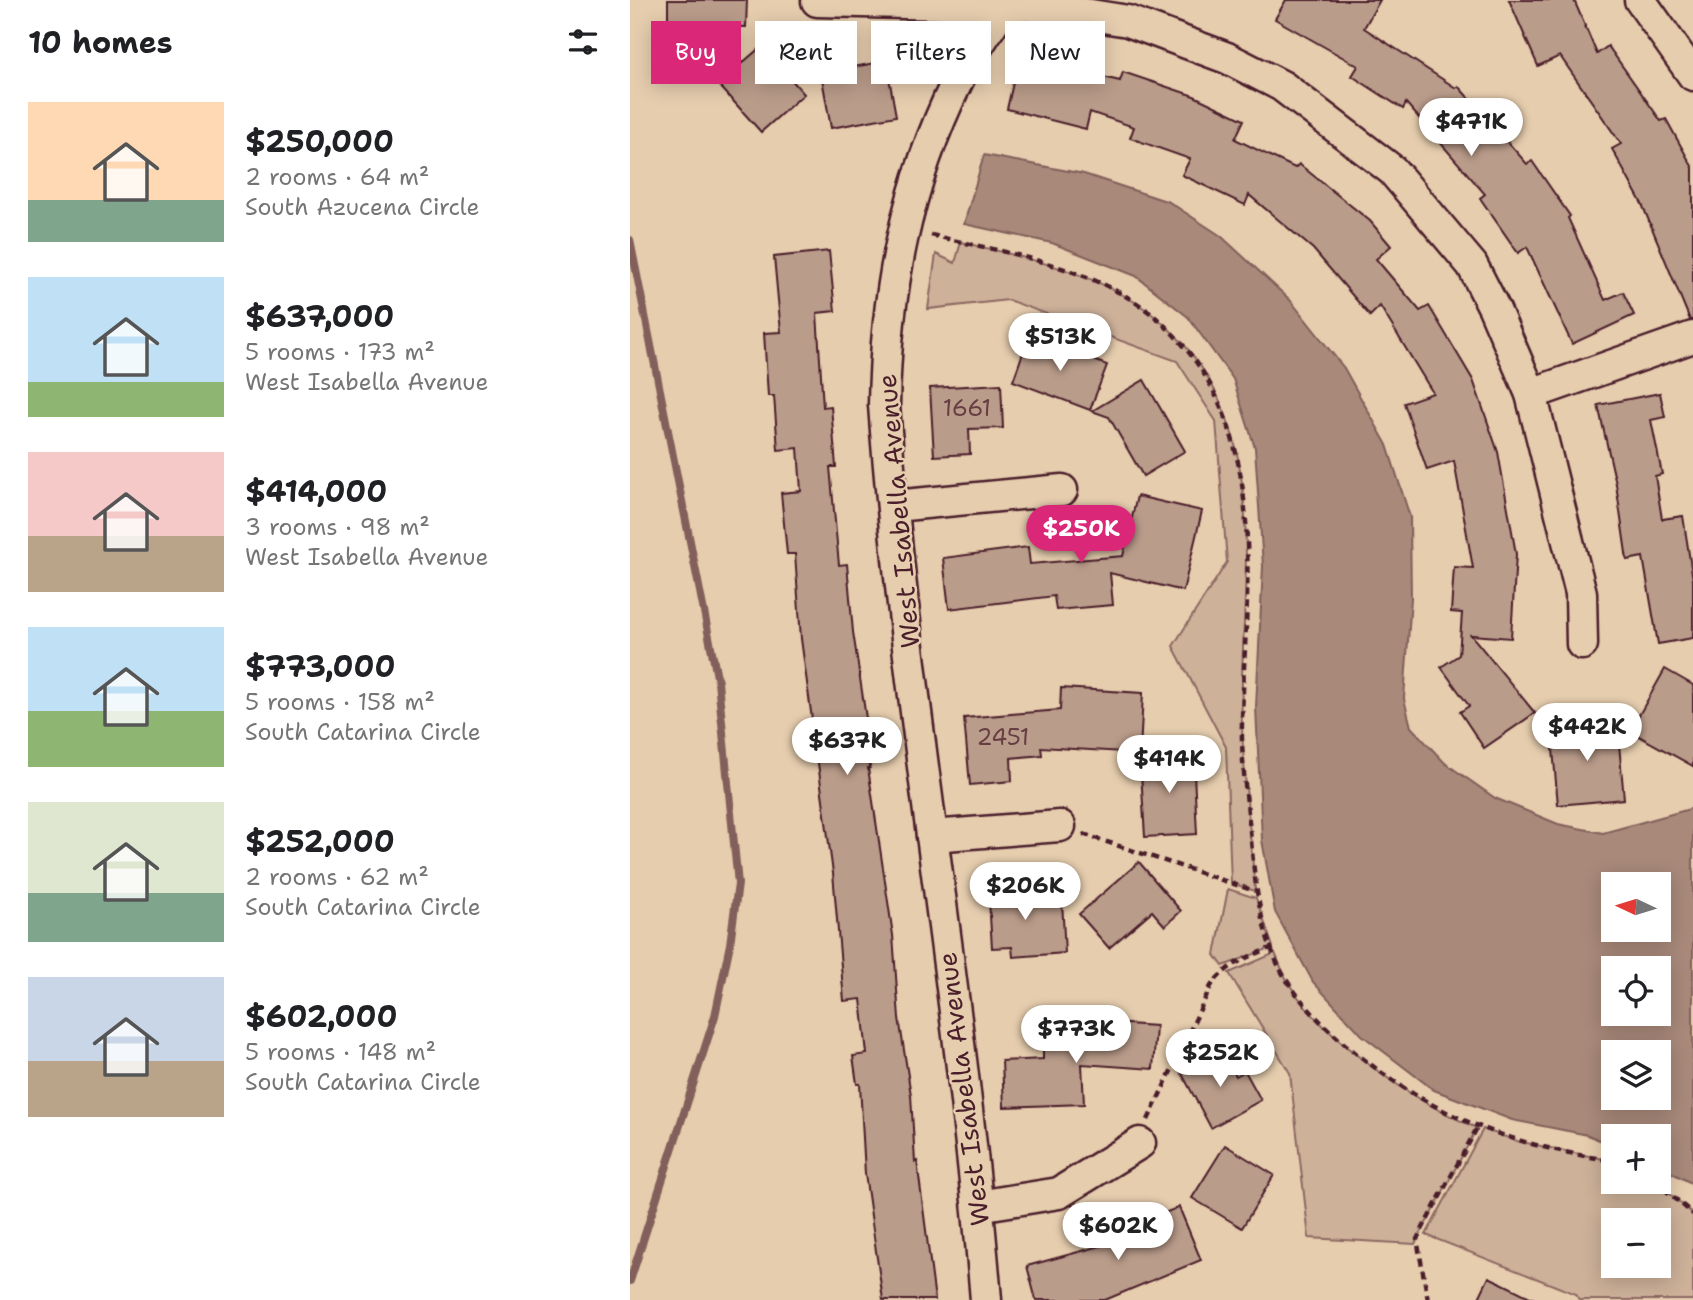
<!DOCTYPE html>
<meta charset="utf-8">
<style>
:root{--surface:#fff;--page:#f2f2f2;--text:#202124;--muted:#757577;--accent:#db2777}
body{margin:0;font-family:"Shantell Sans",sans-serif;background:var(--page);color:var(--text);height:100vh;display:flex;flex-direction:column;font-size:26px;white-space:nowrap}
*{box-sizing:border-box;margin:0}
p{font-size:23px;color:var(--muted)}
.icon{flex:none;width:38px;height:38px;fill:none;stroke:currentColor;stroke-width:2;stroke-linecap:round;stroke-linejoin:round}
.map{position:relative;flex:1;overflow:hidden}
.side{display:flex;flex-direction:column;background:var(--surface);width:630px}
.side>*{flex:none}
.guide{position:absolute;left:21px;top:21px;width:665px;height:63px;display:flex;gap:14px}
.needle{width:46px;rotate:274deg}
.tools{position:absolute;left:971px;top:872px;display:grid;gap:14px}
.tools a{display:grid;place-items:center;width:70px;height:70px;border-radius:0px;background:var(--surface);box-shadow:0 4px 18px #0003;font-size:35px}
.price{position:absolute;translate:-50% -60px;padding:0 16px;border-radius:24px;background:#fff;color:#222;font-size:23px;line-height:46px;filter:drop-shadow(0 2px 4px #0008)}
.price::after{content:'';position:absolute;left:50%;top:42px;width:21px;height:16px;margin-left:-10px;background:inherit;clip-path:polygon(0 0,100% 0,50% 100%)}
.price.current{background:var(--accent);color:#fff}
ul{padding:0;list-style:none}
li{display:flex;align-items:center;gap:21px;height:175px;padding:0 28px}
li span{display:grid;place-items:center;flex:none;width:196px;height:140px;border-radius:0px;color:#555}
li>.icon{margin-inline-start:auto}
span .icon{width:84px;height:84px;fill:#fffc;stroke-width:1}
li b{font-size:30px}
h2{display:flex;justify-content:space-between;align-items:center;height:84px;padding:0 28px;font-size:30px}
.chip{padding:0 24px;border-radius:0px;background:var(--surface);box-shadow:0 4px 18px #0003;font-size:24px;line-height:63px}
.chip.current{background:var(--accent);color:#fff}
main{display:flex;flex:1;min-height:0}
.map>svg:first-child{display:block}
.green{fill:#cdb199;stroke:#8c6862;stroke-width:2;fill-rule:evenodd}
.water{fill:#a8897a;stroke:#825f5a;stroke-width:2;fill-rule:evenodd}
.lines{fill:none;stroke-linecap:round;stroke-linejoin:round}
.stream{stroke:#825f5a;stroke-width:8}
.building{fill:#ba9c8a;stroke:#4a1f2b;stroke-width:2}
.minor-casing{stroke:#4a1f2b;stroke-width:35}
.path{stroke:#4a1f2b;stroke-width:4.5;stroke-dasharray:7 5;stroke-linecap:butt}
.minor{stroke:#e6cdae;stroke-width:30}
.labels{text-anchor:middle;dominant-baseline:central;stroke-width:5;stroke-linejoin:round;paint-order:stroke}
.number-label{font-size:23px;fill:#663e43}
.street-label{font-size:26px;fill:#4a1f2b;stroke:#e6cdae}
</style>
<main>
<section class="side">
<h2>10 homes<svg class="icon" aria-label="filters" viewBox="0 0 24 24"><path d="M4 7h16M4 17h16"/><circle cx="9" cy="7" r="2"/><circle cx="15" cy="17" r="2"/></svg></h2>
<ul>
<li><span style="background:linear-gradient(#ffd9b3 70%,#7fa58c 0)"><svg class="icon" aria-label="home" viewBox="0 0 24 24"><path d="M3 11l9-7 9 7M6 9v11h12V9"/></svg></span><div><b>$250,000</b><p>2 rooms · 64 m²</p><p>South Azucena Circle</p></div></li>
<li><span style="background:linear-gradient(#bfe0f5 75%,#8fb573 0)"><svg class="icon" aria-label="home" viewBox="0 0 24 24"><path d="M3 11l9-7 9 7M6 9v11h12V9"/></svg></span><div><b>$637,000</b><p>5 rooms · 173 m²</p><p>West Isabella Avenue</p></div></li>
<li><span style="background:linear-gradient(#f6c9c9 60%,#b9a48a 0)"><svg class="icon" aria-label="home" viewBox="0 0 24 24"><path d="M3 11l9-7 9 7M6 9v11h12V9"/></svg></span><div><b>$414,000</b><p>3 rooms · 98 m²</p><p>West Isabella Avenue</p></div></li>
<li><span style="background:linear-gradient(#bfe0f5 60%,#8fb573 0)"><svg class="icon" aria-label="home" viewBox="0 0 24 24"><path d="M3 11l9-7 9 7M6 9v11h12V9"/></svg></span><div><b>$773,000</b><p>5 rooms · 158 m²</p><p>South Catarina Circle</p></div></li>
<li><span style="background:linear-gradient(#dfe7d0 65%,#7fa58c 0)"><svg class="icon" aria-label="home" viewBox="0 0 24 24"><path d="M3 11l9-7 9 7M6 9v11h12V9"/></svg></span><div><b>$252,000</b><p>2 rooms · 62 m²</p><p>South Catarina Circle</p></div></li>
<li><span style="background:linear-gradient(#c9d6e8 60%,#b9a48a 0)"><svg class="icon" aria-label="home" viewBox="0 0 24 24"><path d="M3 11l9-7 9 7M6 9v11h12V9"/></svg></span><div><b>$602,000</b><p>5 rooms · 148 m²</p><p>South Catarina Circle</p></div></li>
</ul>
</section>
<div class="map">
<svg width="1063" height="1300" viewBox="0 0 1063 1300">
<rect width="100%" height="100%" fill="#e6cdae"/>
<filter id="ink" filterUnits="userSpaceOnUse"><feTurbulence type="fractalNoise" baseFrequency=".0143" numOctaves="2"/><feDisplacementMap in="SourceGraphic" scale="14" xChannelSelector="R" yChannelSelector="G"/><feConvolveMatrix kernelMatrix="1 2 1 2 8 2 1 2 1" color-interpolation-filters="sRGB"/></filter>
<g filter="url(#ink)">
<g class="green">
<path d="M331 242C396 258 469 272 523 315 653 419 607 584 612 727 614 781 621 836 625 891L601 883 596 747 543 646 597 562 586 421 547 361 378 300 298 309 306 254 325 263Z"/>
<path d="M598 889 626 898 643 947 593 966 585 955Z"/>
<path d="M645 953C649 962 653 973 658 982 690 1037 788 1105 847 1128L785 1244 679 1238 660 1073 599 973Z"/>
<path d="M853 1129 887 1141 983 1161 984 1181H1025L1063 1214V1300H949L946 1294 796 1235ZM984 1220H1029V1265H984Z"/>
</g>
<path class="water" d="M354 155 454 174 539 202 591 236 660 300 714 368 757 445 780 517 781 598 774 699 781 727 815 763 865 798 928 824 973 833 1063 808V1184L1029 1166V1136H984L983 1146 958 1135 882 1120 804 1090 732 1035 683 982 645 912 632 840 626 707 633 566 625 448 603 379 558 317 506 276 422 243 334 224ZM984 884H1029V929H984ZM984 968H1029V1013H984ZM984 1052H1029V1097H984Z"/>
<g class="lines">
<path class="stream" d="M0 240 88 682 108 884 100 944 85 1016 0 1281"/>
</g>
<g class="building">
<path d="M38 0H117L116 27 38 25Z"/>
<path d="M656 0H750L734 28 826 88 828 86 897 164 902 161 940 216 938 218 975 300 993 292 1004 315 942 344 897 247 888 253 850 198 855 194 776 103 773 109 722 76 728 66 645 19Z"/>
<path d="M879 0H944L967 54 978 46 1031 121 1036 119 1063 168V320H1060L1012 204 982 149 991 144 930 56 908 66Z"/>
<path d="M132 46 174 94 131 132 88 84Z"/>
<path d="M389 57 490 81 493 72 564 96 614 120 605 139 665 168 669 164 740 221 761 246 746 259 790 311 799 306 843 380 868 452 886 554 881 638 841 635 905 713 854 748 830 712 839 706 811 667 829 655 832 613 821 612 824 567 843 568 824 461 797 470 774 403 803 393 750 306 740 316 683 249 619 195 615 205 552 175 560 159 500 138 504 127 460 112 456 129 377 109Z"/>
<path d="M256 61 266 116 201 128 191 73Z"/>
<path d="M199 251 205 311 187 313 193 407 201 406 206 467H200L209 565 217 564 223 632 236 718 240 768H238L263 935 269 1018 281 1095 285 1162 287 1161 305 1300H253L235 1174 230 1084H227L223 1056 237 1054 231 999 214 1001 203 873 171 639 165 554H157L151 493 171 491 168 448 148 450 144 396H138L134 333 151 332 144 257Z"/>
<path d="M399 336 477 365 460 410 383 381Z"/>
<path d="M514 380 555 451 513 476 479 417 462 411Z"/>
<path d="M371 384 373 428 339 429 340 454 304 456 300 388Z"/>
<path d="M1030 393 1035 417 1021 420 1032 474 1025 476 1032 519 1053 516 1063 580V638L1028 644 1013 557 997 560 986 484 968 405Z"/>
<path d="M507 496 572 511 553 591 480 573 483 605 426 610 424 596 319 609 313 558 398 547 400 564 493 556Z"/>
<path d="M1035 669 1063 685V766L1000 731Z"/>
<path d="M431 688 513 693 510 753 411 747 412 755 381 758 382 781 340 785 334 718 430 710Z"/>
<path d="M987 722 994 799 928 805 921 727Z"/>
<path d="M563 753 567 834 515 837 510 756Z"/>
<path d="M509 862 551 911 535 926 522 911 479 948 449 914Z"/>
<path d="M392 882 393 904 432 901 435 953 383 957 382 947 362 948 358 884Z"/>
<path d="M467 1022 526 1026 523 1069 452 1064 454 1104 374 1107 372 1061 413 1059V1040L466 1038Z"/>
<path d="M592 1050 606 1076 615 1071 631 1100 581 1128 551 1072Z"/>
<path d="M595 1145 644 1175 612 1228 562 1198Z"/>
<path d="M549 1207 571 1260 475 1300H406L397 1266 496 1239 493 1230Z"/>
<path d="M859 1277 906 1300H848Z"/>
</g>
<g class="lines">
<defs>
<g id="minor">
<path d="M1010 0 1063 75"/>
<path d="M187 1 405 6 498 21 597 58 652 86 762 170 842 265 864 308 901 394 951 593 952 644"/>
<path d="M901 394 1063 337"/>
<path d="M264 506 432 490"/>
<path d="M302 836 430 826"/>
<path d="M348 1206 429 1193 510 1143"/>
<path d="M356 1300C332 1001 276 704 254 405 256 290 276 186 327 82 341 53 361 27 377 0"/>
</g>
</defs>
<use href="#minor" class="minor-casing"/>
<g class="path">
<path d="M301 235C373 252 466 267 524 316 645 419 615 580 612 721 611 760 617 801 621 840 625 887 632 946 660 985 681 1015 707 1039 735 1060 812 1121 888 1146 984 1161"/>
<path d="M453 834 625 891"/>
<path d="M518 1120 581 986C598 963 618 957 643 947"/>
<path d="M1025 1181 1063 1214"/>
<path d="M798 1300 787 1239 847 1128"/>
</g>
<use href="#minor" class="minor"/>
</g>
</g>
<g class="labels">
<g class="number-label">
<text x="337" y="408">1661</text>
<text x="373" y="737">2451</text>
</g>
<g class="street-label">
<text transform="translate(268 511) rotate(-95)">West Isabella Avenue</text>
<text transform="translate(333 1089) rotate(-97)">West Isabella Avenue</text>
</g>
</g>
</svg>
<div class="tools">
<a><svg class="needle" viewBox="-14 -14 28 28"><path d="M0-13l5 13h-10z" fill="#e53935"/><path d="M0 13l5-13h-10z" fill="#757577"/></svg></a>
<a><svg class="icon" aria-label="locate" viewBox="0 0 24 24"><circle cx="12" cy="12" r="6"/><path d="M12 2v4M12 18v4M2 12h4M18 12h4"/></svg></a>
<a><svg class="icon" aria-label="layers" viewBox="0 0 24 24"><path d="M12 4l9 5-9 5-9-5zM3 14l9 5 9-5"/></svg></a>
<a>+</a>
<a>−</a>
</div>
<b class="price" style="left:841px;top:158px">$471K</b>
<b class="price" style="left:430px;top:373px">$513K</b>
<b class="price current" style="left:451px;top:565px">$250K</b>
<b class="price" style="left:957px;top:763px">$442K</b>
<b class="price" style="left:217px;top:777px">$637K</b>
<b class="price" style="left:539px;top:795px">$414K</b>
<b class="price" style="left:395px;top:922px">$206K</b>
<b class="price" style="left:446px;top:1065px">$773K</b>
<b class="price" style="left:590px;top:1089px">$252K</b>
<b class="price" style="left:488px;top:1262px">$602K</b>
<div class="guide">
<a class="chip current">Buy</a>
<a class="chip">Rent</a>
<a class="chip">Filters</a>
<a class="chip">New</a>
</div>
</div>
</main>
